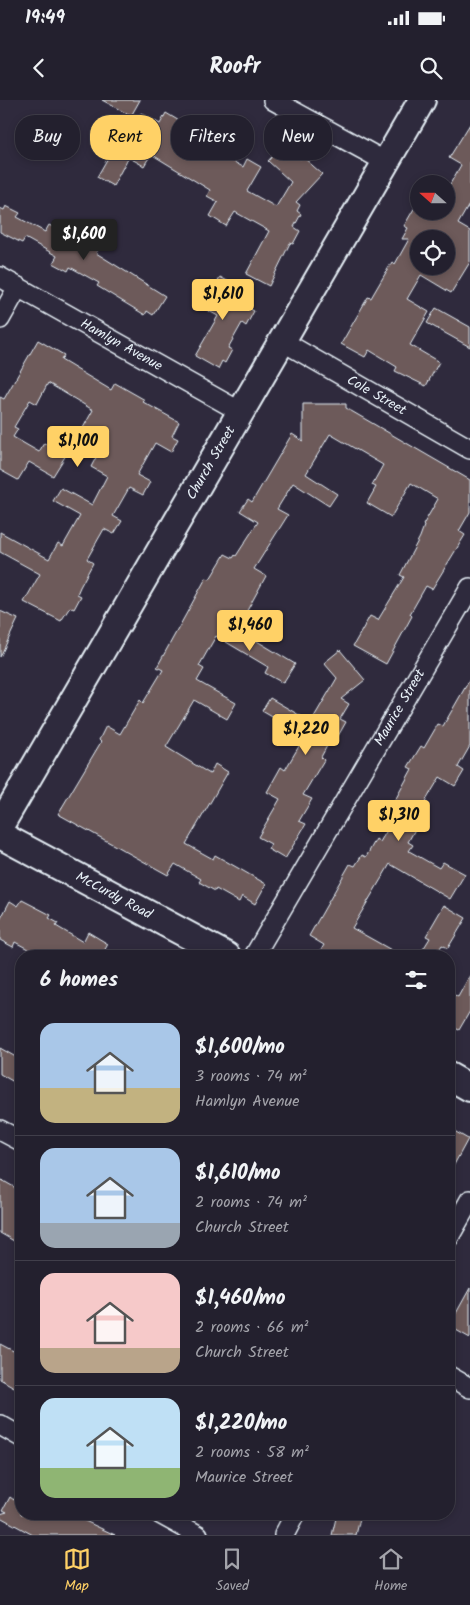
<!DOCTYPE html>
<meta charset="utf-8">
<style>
:root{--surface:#23202e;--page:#2f2d3a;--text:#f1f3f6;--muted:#a3a3aa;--line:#403e4a;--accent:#ffd166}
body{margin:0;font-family:Kalam,sans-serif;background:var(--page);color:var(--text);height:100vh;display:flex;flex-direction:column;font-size:19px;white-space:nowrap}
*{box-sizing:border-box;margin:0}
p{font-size:16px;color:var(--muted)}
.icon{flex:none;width:28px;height:28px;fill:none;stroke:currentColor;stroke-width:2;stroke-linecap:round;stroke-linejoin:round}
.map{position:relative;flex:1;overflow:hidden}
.side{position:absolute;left:15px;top:850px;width:440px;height:570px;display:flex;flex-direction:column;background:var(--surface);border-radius:20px;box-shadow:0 2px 8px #0003,0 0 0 1px var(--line)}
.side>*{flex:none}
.banner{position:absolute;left:15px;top:15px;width:440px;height:45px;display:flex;gap:10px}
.needle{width:32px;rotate:291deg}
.buttons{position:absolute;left:410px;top:75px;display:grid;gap:10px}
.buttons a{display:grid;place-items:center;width:45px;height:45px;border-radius:50%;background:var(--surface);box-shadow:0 2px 8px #0003,0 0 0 1px var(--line);font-size:25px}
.price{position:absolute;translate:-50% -42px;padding:0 11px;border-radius:5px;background:var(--accent);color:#111;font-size:16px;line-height:32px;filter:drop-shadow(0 1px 2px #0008)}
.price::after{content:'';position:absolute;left:50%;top:30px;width:15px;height:11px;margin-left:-8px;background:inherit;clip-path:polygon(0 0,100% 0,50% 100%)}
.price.current{background:#222;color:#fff}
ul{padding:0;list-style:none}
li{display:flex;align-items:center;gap:15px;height:125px;padding:0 25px}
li+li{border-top:1px solid var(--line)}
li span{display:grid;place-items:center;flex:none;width:140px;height:100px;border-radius:15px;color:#555}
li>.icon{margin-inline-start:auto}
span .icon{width:60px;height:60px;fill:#fffc;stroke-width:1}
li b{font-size:21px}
h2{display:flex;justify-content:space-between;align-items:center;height:60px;padding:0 25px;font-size:21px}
.pill{padding:0 18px;border-radius:20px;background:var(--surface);box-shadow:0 2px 8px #0003,0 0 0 1px var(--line);font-size:18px;line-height:45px}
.pill.current{background:var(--accent);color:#111}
.status{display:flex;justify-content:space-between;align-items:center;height:35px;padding:0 25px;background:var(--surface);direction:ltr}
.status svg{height:14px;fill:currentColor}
header{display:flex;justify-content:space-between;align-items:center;height:65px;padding:0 25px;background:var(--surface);font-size:22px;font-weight:700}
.dock{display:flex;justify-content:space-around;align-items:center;height:70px;border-top:1px solid var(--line);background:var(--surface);font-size:14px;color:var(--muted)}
.dock a{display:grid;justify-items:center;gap:2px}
.dock .current{color:var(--accent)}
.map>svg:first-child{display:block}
.building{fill:#6d5a5a;stroke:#e8f1f8;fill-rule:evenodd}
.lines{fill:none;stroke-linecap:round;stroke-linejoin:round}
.street-casing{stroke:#e8f1f8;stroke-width:22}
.secondary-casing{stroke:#e8f1f8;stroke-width:30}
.street{stroke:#2f2a3d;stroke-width:19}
.secondary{stroke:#2f2a3d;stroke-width:26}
.labels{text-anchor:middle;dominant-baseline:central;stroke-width:5;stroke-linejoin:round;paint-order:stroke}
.street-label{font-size:14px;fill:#e8f1f8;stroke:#2f2a3d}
</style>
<div class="status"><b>19:49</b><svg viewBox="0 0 49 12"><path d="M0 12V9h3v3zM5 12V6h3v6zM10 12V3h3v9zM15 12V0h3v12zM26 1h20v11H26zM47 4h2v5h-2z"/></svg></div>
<header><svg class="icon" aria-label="back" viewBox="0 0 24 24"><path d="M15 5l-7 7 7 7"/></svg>Roofr<svg class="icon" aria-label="search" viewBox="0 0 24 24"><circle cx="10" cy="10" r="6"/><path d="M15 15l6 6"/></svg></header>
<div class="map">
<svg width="470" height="1435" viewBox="0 0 470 1435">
<rect width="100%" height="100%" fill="#2f2a3d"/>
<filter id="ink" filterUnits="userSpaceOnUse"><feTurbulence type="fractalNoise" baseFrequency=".02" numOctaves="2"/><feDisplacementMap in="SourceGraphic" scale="10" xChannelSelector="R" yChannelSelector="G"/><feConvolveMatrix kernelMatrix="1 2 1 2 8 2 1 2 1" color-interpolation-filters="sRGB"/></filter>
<g filter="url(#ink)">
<g class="building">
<path d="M102 0H140L131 16Z"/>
<path d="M141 13 160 24 166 13 211 40 207 47 243 67 247 59 261 67 247 91 276 107 291 82 268 61 284 44 300 59 303 57 322 74 296 102 300 105 297 111 301 114 294 127 300 131 293 144 290 143 269 186 246 174 269 131 235 112 226 126 210 116 218 102 207 96 210 90 151 54 144 66 119 52Z"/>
<path d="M470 24V103L458 124 470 131V162L451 193 421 175 407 199 429 212 410 245 439 262 426 286 395 271 397 267 369 250 365 257 341 244 368 197 371 198 392 162 395 164 409 139H402L408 128 404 126 415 107 419 111H446V91L461 65 449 58ZM419 139H446V166H419Z"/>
<path d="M113 49 128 58 113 86 97 77Z"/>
<path d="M6 106 20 113 17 117 45 132 49 125 67 134 71 127 101 144 96 153 165 196 153 215 147 211 145 215 97 186 99 183 70 167 68 171 53 163 57 156 25 138 22 143 0 132V108L4 110Z"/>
<path d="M220 177 246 191 239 203 254 211 246 226 242 223 228 248 232 250 225 263 222 261 218 269 195 256 218 216 198 205 205 193 210 195Z"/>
<path d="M436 208 470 227V247L427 223Z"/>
<path d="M38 240 64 255 61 260 111 290 115 283 145 300 143 302 179 322 172 336 178 339 171 352 155 343 137 375 150 382 143 395 129 388 113 416 122 421 114 434 104 429 87 459 93 463 80 487 77 494 81 496 74 509 70 507 61 521 24 502 40 474 0 452V432L49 459 58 443 63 446 80 416 53 401 61 388 92 405 107 376 91 367 105 340 83 328 93 310 48 283 37 304 30 300 14 327 18 329 13 337 39 352 44 343 66 355 53 376 29 362 18 380 0 370V297L4 299Z"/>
<path d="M303 304H346V308L470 380V412L459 431 465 435 432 489 426 486 410 514 412 516 386 564 353 546 370 516 378 520 404 477 400 475 420 437 424 426 423 425 438 399 411 383 391 417 367 403 376 387 372 385 383 365 330 334 306 374 337 394 329 406 293 383 277 409 288 415 254 469 266 476 237 529 295 564 283 583 265 573 268 567 216 536 199 566 204 569 197 581 236 603 227 619 194 600 166 647 210 674 215 664 228 672 186 744 213 759 215 755 266 784 255 804 242 796 239 802 216 789 215 791 199 782 201 779 175 764 168 775 58 714 101 642 99 640 106 626 120 634 140 600 143 603 163 570 157 567 206 478 210 479 225 454 233 458 235 455 236 456 258 422 240 411 248 399 252 402 292 334 303 341Z"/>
<path d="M0 511 18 519 0 557Z"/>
<path d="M340 550 365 580 341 599 349 604 340 619 346 622 338 636 334 633 321 657 324 660 303 695 312 699 299 721 306 724 285 759 268 749 271 744 258 737 280 699 267 692 281 667 285 670 305 636 262 611 270 598 311 622 337 578 324 563Z"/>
<path d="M470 579V646L458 667 464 671 455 686 440 677 425 702 429 704 408 742 413 745 409 751 439 768 443 762 465 774 450 799 390 764 352 828 402 856H332L321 850 324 845 309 836 350 764 355 766 362 755 366 757 376 739 380 742 395 717 388 713 412 669 408 667 421 646 424 648 438 624 443 626Z"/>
<path d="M22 800 51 815 49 818 58 823 56 826 83 842 88 832 108 844 103 853 108 856H41L15 842 13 847 0 840V820L10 801 18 806Z"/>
<path d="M444 805 466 818 448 848 442 845 435 856H431L422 851 430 838 426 836Z"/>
<path d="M470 875V911L459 930 449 925V892L458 897Z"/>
<path d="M0 948 21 960V986L0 974Z"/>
<path d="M449 1028 468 1039 449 1074Z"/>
<path d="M0 1079 21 1091V1145L0 1133Z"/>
<path d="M470 1188V1238L449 1226Z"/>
<path d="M0 1244 21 1255V1291L0 1279Z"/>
<path d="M21 1388V1414H70L115 1435H33L0 1417V1414L7 1412 3 1410 10 1397 14 1400Z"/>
<path d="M337 1414H361L356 1435H332Z"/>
</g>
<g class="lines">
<defs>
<g id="street">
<path d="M273 0 386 62"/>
<path id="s1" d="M0 177 241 312"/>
<path d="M0 219 18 187"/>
<path id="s2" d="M282 241 470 349"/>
<path id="s3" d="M254 856 470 488"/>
<path d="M0 1030 21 1041"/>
<path d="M449 1137 470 1100"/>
<path d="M449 1276 470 1288"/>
<path d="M0 1325 21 1337"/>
<path d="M160 1414 198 1435"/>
<path d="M284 1435 295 1414"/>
</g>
<g id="secondary">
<path id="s4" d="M0 726 422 0"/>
<path id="s5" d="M0 735 227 856"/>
<path d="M449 976 470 988"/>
</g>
</defs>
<use href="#street" class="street-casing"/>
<use href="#secondary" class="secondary-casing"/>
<use href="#street" class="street"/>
<use href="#secondary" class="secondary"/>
</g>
</g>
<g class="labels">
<g class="street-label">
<text stroke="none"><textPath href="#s1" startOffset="139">Hamlyn Avenue</textPath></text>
<text stroke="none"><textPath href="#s2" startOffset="109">Cole Street</textPath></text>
<text stroke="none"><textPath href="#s4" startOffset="420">Church Street</textPath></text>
<text stroke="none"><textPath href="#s3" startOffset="288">Maurice Street</textPath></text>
<text stroke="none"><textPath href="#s5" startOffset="129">McCurdy Road</textPath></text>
</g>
</g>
</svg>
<div class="buttons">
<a><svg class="needle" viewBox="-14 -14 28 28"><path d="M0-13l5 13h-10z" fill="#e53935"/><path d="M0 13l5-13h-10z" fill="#a3a3aa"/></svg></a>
<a><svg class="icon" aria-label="locate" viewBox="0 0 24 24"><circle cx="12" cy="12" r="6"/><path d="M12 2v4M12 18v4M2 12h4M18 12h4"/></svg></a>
</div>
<b class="price current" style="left:84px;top:161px">$1,600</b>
<b class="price" style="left:223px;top:221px">$1,610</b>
<b class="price" style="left:78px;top:368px">$1,100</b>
<b class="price" style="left:250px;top:552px">$1,460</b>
<b class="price" style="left:306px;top:656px">$1,220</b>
<b class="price" style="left:399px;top:742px">$1,310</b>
<div class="banner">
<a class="pill">Buy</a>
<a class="pill current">Rent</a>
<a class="pill">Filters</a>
<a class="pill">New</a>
</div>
<section class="side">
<h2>6 homes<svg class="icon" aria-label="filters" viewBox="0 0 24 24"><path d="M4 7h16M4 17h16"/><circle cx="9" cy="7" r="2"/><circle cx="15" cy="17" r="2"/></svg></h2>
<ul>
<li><span style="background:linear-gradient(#a9c7e8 65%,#c2b280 0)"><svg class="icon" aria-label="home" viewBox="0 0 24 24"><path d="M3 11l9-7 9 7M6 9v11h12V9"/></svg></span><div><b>$1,600/mo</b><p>3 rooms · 74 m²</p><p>Hamlyn Avenue</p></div></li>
<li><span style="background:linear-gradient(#a9c7e8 75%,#9aa5b1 0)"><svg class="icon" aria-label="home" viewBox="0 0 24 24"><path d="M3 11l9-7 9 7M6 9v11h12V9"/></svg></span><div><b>$1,610/mo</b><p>2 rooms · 74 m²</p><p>Church Street</p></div></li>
<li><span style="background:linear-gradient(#f6c9c9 75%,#b9a48a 0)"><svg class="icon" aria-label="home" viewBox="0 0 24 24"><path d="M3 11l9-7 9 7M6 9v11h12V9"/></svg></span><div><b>$1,460/mo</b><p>2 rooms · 66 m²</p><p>Church Street</p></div></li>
<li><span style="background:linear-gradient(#bfe0f5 70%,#8fb573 0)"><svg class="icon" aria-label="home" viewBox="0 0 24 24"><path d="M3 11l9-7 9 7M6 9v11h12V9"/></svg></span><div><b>$1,220/mo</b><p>2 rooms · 58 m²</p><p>Maurice Street</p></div></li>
</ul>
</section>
</div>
<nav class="dock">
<a class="current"><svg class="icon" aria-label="map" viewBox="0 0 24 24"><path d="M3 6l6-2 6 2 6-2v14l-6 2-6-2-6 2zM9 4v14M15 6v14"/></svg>Map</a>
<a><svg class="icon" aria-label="saved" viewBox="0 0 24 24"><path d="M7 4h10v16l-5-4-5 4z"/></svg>Saved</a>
<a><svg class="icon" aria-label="home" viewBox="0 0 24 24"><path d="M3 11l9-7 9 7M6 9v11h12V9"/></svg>Home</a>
</nav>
